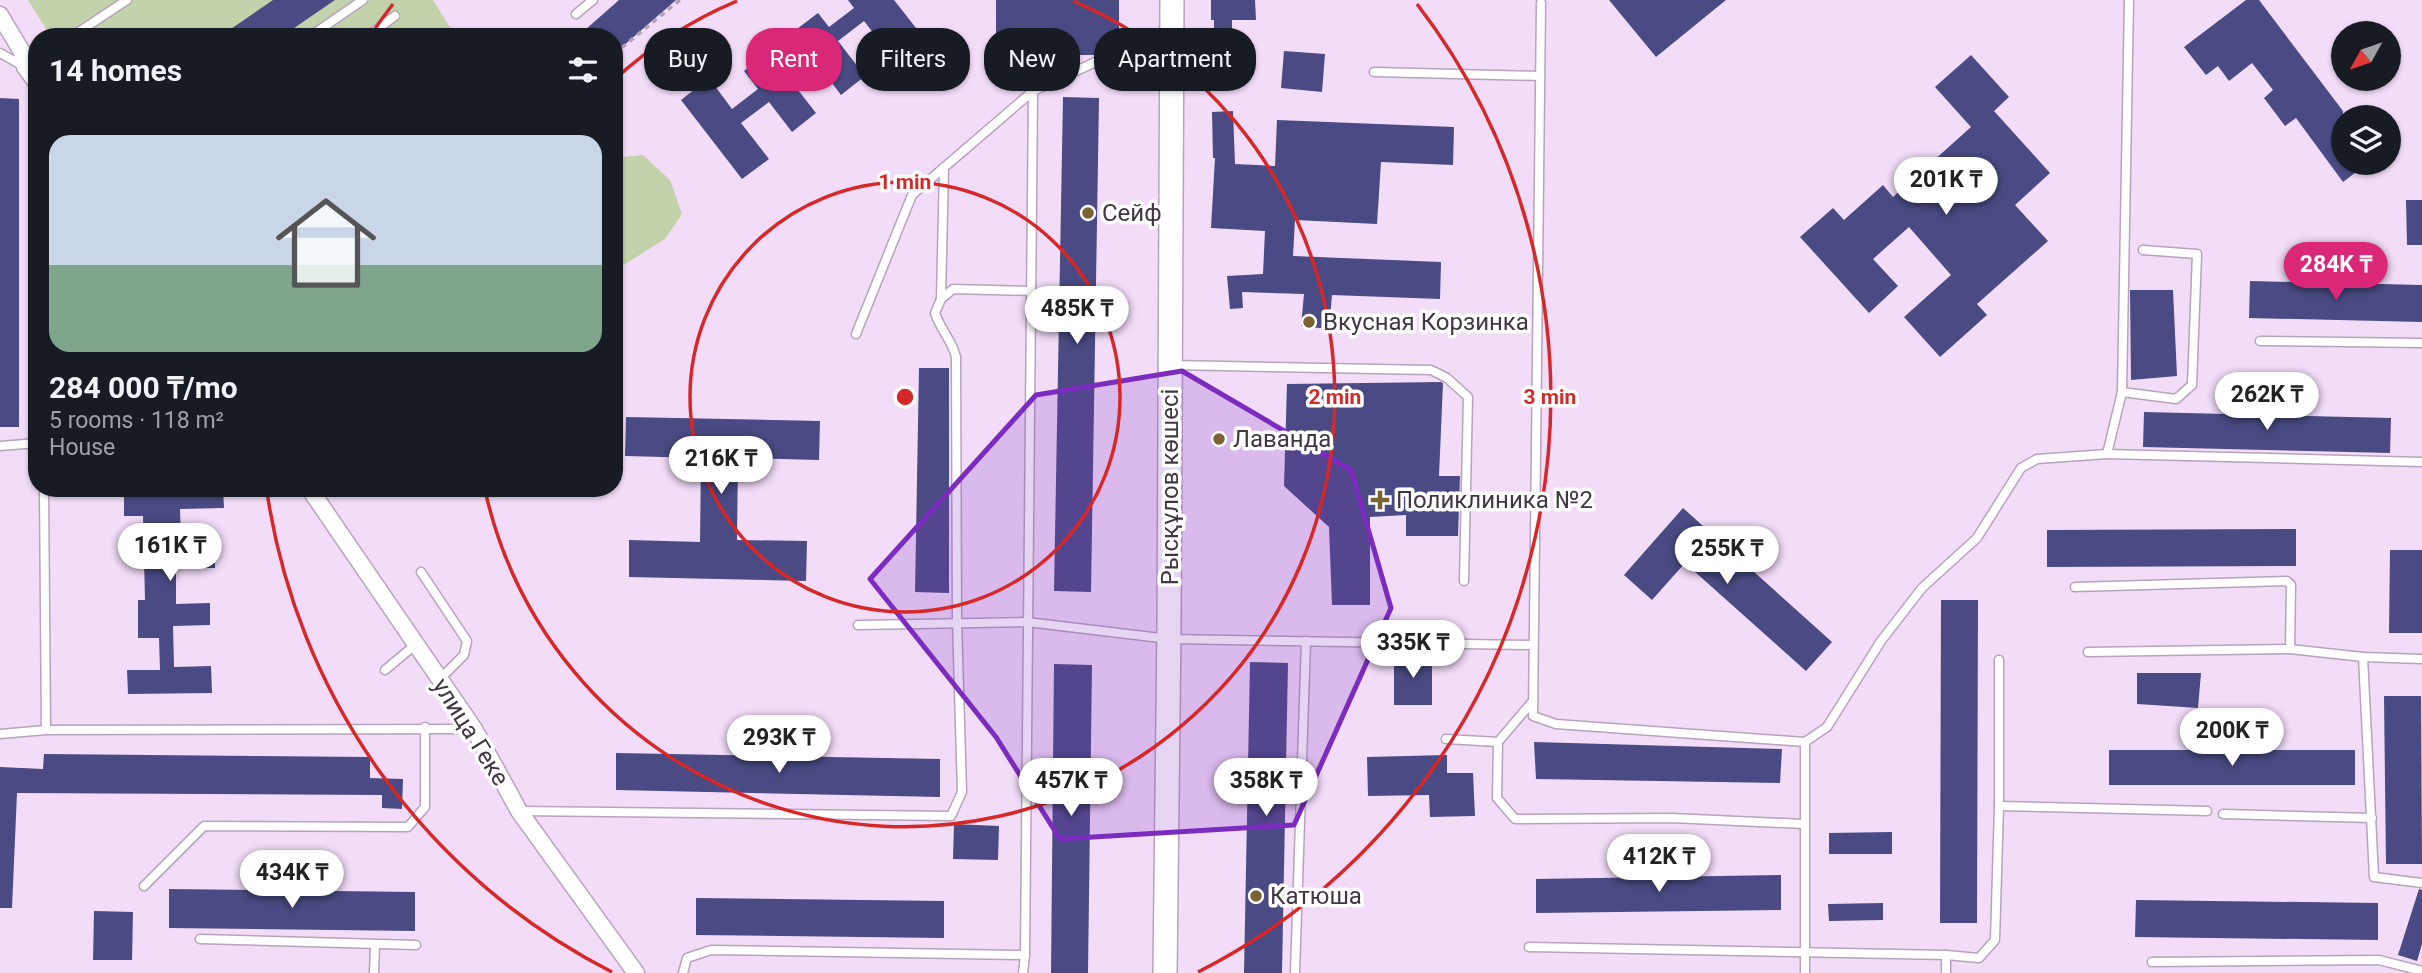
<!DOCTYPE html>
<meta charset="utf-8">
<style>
:root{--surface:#171b24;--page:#242831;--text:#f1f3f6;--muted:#9ea1a6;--line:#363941;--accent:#db2777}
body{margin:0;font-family:Roboto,sans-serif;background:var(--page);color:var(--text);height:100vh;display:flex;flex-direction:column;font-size:26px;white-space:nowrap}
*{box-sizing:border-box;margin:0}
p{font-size:23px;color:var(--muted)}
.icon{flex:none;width:38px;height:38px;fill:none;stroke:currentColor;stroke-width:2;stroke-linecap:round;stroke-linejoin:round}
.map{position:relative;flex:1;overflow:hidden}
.details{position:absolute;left:28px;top:28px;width:595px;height:469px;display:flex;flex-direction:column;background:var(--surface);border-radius:28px;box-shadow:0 2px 5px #0004}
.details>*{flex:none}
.banner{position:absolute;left:644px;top:28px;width:665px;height:63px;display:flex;gap:14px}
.needle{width:46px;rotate:230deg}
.fabs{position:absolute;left:2331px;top:21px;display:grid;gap:14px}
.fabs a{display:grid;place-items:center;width:70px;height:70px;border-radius:50%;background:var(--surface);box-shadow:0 2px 5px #0004;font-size:35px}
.price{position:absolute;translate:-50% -60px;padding:0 16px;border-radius:24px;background:#fff;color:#222;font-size:23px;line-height:46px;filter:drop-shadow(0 2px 4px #0008)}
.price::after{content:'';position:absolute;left:50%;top:42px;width:21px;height:16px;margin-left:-10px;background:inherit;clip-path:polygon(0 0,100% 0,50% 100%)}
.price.on{background:var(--accent);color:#fff}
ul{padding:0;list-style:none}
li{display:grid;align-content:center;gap:14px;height:371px;padding:0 21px}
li+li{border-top:2px solid var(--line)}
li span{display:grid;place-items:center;height:217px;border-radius:21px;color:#555}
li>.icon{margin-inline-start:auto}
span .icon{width:126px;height:126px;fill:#fffc;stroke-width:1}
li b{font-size:30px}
h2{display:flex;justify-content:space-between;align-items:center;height:84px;padding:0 21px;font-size:30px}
.chip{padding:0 24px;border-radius:28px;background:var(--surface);box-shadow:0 2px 5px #0004;font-size:24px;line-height:63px}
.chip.on{background:var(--accent);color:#fff}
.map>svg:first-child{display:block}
.green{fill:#c2d3ac}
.building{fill:#4a4b84}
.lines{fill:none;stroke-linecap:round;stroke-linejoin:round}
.lane-casing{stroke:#b7a3bd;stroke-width:11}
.street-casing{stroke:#b7a3bd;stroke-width:19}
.secondary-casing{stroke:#b7a3bd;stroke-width:26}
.path{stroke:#b1a0b6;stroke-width:3.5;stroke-dasharray:5 5;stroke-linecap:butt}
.lane{stroke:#fff;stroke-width:8}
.street{stroke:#fff;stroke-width:16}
.secondary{stroke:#fff;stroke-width:23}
.marked{fill:#7b2cbf;fill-opacity:0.2;stroke:#7b2cbf;stroke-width:5;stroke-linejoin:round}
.ring{fill:none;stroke:#d62828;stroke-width:3.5}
.poi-dot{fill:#796333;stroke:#fff;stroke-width:2.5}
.labels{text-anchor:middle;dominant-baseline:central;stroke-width:7;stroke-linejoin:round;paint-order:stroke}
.poi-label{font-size:24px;fill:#403742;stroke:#fff;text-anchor:start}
.street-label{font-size:24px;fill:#403742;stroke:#fff}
.centre{fill:#d62828;stroke:#fff;stroke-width:3.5}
.ring-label{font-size:21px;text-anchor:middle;font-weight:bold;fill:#d62828;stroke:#fff;stroke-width:7;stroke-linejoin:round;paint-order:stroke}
</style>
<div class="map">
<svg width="2422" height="973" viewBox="0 0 2422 973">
<rect width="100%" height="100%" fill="#f2dcf8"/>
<g class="green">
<path d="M28 0H433L456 37H51Z"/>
<path d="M643 155 670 180 682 214 665 239 614 271V158Z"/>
</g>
<g class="building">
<path d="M273 0H335L281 37H219Z"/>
<path d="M619 0H676L614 54V37H577Z"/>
<path d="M848 0H894L920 33 891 56 864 21 838 41 865 76 841 95 816 62 791 81 816 113 792 132 769 102 741 123 769 159 742 179 681 100 709 78 732 109 758 89 744 71 769 52 781 68 806 48 793 32 818 13 829 27 854 8Z"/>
<path d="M996 0H1119V53L1102 52 1094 55H996Z"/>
<path d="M1211 0H1255L1256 20H1232V56H1214V20H1211Z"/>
<path d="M1609 0H1726L1656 57Z"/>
<path d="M2246 0H2259L2343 111V163H2368L2343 182 2296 118 2285 126 2264 98 2273 90 2252 63 2229 81 2218 66 2206 75 2184 47Z"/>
<path d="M1284 51 1325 54 1322 92 1281 88Z"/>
<path d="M1971 55 2009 97 1994 111 2050 173 2015 205 2048 241 1977 304 1987 315 1940 357 1904 317 1951 275 1909 227 1873 259 1898 286 1869 313 1800 237 1833 208 1844 220 1883 185 1893 197 1971 127 1935 87Z"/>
<path d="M1063 97 1099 98 1091 592 1054 591Z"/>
<path d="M0 98 19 99V427H0Z"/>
<path d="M1233 111 1235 164 1275 166 1277 120 1454 127 1453 165 1381 162 1377 224 1295 220 1293 256 1441 262 1440 299 1332 295 1329 329 1301 326 1304 294 1242 292 1243 308 1230 309 1227 276 1263 274 1265 231 1211 228 1215 158H1213L1212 112Z"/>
<path d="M2406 200H2422V245H2407Z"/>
<path d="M2250 281 2422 285V322L2249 318Z"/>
<path d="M2130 290H2173L2177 376 2131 380Z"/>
<path d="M919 368H949V593L915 592Z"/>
<path d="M1441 382 1443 383 1439 476H1460L1458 536H1406V515L1370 517V605H1332L1329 527 1284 486 1287 384Z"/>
<path d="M2144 412 2391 418 2390 453 2143 447Z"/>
<path d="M626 417 820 421 819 460 738 458 737 540 807 541 806 581 629 577V540L700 542 701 458 625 456Z"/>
<path d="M124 488H223L224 508 180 509 181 539H215V568H176V604L210 603V625L173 626 174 667 211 666 212 693 128 694 127 670H160L159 638H138V600H145L143 516H124Z"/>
<path d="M1683 508 1832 642 1806 671 1685 563 1652 600 1624 575Z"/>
<path d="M2296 529V566L2047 567V530Z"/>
<path d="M2390 550H2422V633H2389Z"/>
<path d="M1941 600H1978L1977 923H1940Z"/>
<path d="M1394 655 1432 656V705H1394Z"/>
<path d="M1250 662 1288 663 1282 973H1244Z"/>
<path d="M1054 664 1092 665 1088 973H1051Z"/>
<path d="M2137 673H2201L2198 708 2137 704Z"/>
<path d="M2384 696H2421L2422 864H2386Z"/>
<path d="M1534 742 1782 749 1780 783 1536 779Z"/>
<rect x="2109" y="750" width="246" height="35"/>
<path d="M616 753 940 759V797L616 790Z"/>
<path d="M44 754 370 757V778L403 779 402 809 382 808V795L17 793 12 908H0V767L43 769Z"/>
<path d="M1447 755V773H1473L1475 816 1430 817 1429 795 1368 796 1367 757Z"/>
<path d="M954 824 999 826 998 860 953 859Z"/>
<path d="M1892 832V854H1829V833Z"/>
<path d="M1781 875V910L1536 913V879Z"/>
<path d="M169 889 415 892V931L169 928Z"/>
<path d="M2419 889 2422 890V944L2417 961 2398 955Z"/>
<path d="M696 898 944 901V938L696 935Z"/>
<path d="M2136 900 2378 903V940L2135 937Z"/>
<path d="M1883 903V920L1829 921 1828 904Z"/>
<path d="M94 911 133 912 132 960H93Z"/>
</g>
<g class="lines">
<defs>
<g id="lane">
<path d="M1541 3 1533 716 1556 724 1805 742 1827 727 1881 641 1922 588 1977 538 2021 468 2037 459 2107 454 2122 392 2129 0"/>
<path d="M576 14 593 0"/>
<path d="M71 37 127 0"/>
<path d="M309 37 363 0"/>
<path d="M366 37 395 16"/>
<path d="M0 53 25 67 37 60"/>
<path d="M1374 72 1540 76"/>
<path d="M941 299 944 167"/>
<path d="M856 334 912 195 1033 91 1102 59 1168 62"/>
<path d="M2260 341 2422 343"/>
<path d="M1173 365 1431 370 1447 378 1468 397 1464 581"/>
<path d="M2122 392 2176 399 2192 385 2197 254 2143 250"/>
<path d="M0 446 37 443"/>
<path d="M2107 454 2422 462"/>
<path d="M44 488 46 730"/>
<path d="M421 572 467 641 464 655 439 680"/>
<path d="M2075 587 2287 581 2291 585 2290 649 2363 657 2422 659"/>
<path d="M858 625 1027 622 1169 639 1533 645"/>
<path d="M2088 652 2290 649"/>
<path d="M2363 657 2374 877 2422 883"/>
<path d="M385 670 415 645"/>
<path d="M0 734 46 730 473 729"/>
<path d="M1446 739 1498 742 1533 701"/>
<path d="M1498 742 1497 798 1515 819 1672 818 1804 824"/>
<path d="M1999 806 2207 811"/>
<path d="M519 811 951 816 962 792 957 621 956 357C952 340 940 329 935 313L941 299 953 289 1031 291"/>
<path d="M2223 814 2372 818"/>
<path d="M144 886 204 826 408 827 425 807V727"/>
<path d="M200 939 416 945"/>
<path d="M1529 947 1946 955 1979 958 1995 940 1999 806V660"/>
<path d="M1946 955V973"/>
<path d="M2152 962 2379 960 2422 971"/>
<path d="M374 973 375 945"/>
<path d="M683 973 687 958 711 950 1025 955"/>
<path d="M1023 973 1025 955 1033 91"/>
<path d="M1295 973 1306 641"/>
<path d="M1805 973V742"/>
</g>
<g id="street">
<path d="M0 15 22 52 25 67 37 83"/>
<path d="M309 488 474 729 519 811 636 973"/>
</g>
<path id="secondary" d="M1165 973 1169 626 1172 0"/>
</defs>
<use href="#lane" class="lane-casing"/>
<use href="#street" class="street-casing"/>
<use href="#secondary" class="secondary-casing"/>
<path class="path" d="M614 54 680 0"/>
<use href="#lane" class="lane"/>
<use href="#street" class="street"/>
<use href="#secondary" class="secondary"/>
</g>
<path class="marked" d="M1182 371 1351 470 1391 608 1294 825 1060 839 996 737 870 579 1036 395Z"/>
<g class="ring">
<circle cx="905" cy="397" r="215"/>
<path d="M614 80A430 430 0 0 1 737 1M1073 1A430 430 0 1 1 485 490"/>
<path d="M612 972A645 645 0 0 1 267 492M370 36A645 645 0 0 1 393 4M1417 4A645 645 0 0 1 1198 972"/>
</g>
<g class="poi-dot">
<circle cx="1088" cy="213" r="7"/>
<circle cx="1309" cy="322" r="7"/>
<circle cx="1219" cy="439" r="7"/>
<path d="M1376.5 489.5h7v7h7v7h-7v7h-7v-7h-7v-7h7z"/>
<circle cx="1256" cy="896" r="7"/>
</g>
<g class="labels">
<g class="poi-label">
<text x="1102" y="213">Сейф</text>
<text x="1323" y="322">Вкусная Корзинка</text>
<text x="1233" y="439">Лаванда</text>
<text x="1396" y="500">Поликлиника №2</text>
<text x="1270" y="896">Катюша</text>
</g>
<g class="street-label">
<text transform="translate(1170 487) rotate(-90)">Рысқұлов көшесі</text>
<text transform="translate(471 732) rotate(58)">улица Геке</text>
</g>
</g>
<circle cx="905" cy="397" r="10" class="centre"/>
<g class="ring-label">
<text x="905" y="189">1 min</text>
<text x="1335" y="404">2 min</text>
<text x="1550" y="404">3 min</text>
</g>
</svg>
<div class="fabs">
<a><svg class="needle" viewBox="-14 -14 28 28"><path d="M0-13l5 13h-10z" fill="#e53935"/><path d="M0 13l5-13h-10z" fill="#9ea1a6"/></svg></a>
<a><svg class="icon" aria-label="layers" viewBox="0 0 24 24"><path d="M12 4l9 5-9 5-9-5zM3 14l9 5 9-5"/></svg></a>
</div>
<b class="price" style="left:1946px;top:217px">201K ₸</b>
<b class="price on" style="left:2336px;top:302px">284K ₸</b>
<b class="price" style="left:1077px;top:346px">485K ₸</b>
<b class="price" style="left:2267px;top:432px">262K ₸</b>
<b class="price" style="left:721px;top:496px">216K ₸</b>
<b class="price" style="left:170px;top:583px">161K ₸</b>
<b class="price" style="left:1727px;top:586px">255K ₸</b>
<b class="price" style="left:1413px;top:680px">335K ₸</b>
<b class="price" style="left:2232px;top:768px">200K ₸</b>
<b class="price" style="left:779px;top:775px">293K ₸</b>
<b class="price" style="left:1071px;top:818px">457K ₸</b>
<b class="price" style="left:1266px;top:818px">358K ₸</b>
<b class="price" style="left:1659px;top:894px">412K ₸</b>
<b class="price" style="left:292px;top:910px">434K ₸</b>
<div class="banner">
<a class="chip">Buy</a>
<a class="chip on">Rent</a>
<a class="chip">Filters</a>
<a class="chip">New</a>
<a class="chip">Apartment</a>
</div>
<section class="details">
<h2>14 homes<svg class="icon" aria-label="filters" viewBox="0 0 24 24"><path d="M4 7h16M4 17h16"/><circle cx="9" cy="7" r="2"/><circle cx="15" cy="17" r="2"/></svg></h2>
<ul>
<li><span style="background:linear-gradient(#c9d6e8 60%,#7fa58c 0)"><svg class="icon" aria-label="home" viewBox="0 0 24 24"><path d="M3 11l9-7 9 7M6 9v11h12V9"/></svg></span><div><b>284 000 ₸/mo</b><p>5 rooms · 118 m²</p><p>House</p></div></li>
</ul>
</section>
</div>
